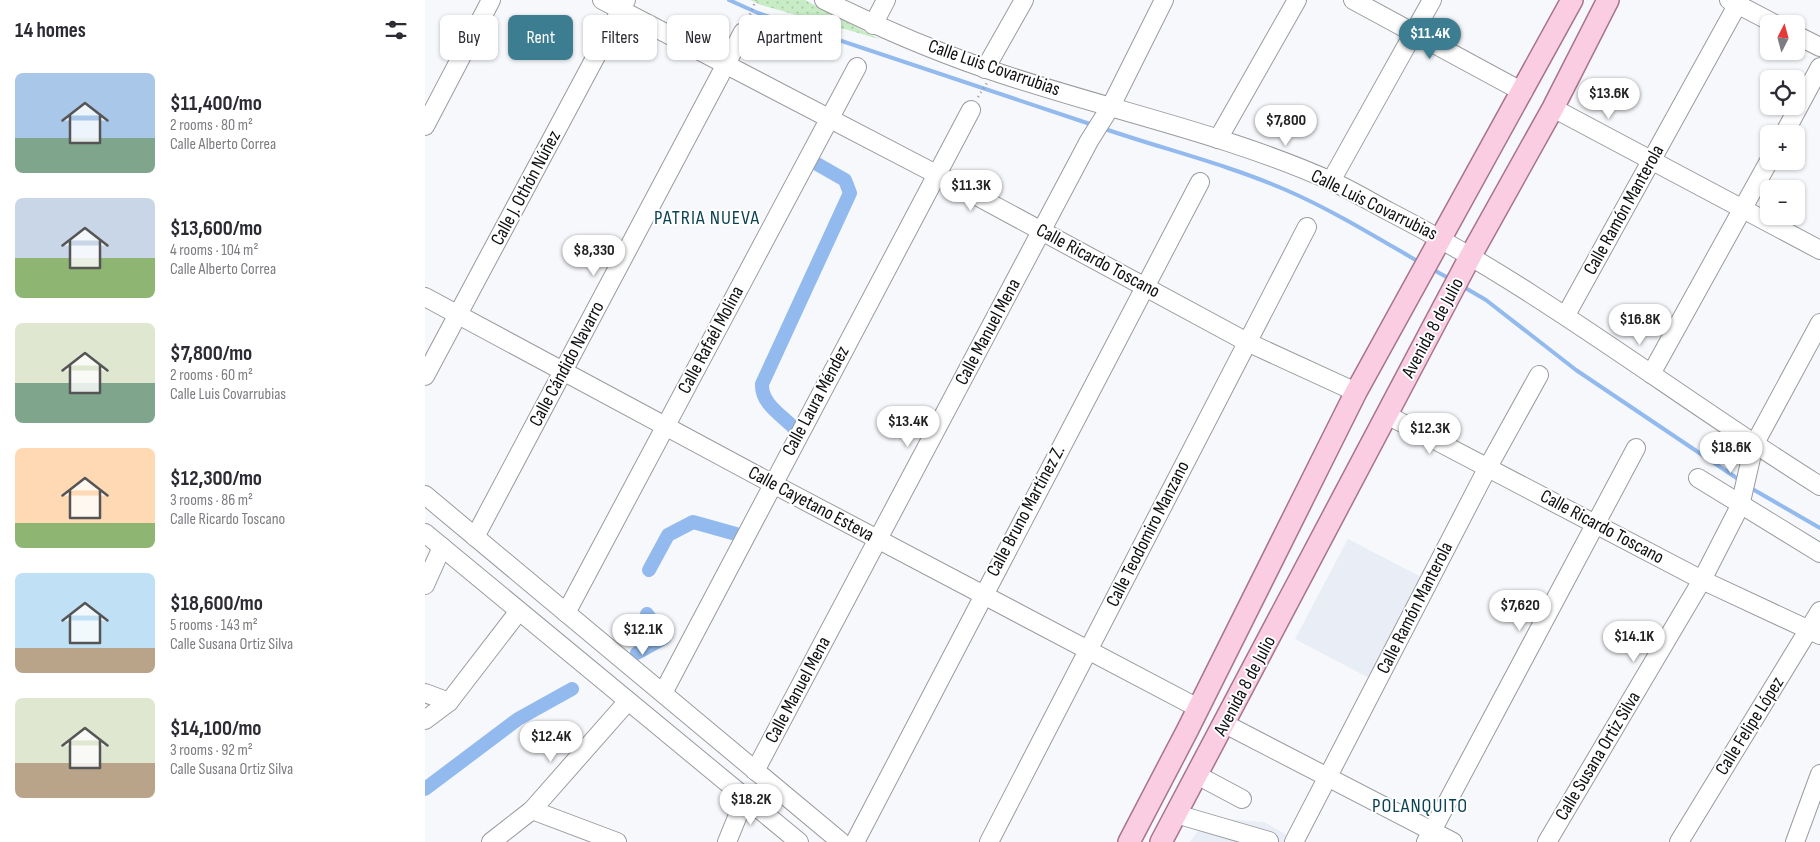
<!DOCTYPE html>
<meta charset="utf-8">
<style>
:root{--surface:#fff;--page:#f7f7f7;--text:#2b2b33;--muted:#7c7c81;--accent:#3d7d91}
body{margin:0;font-family:"Sofia Sans Condensed",sans-serif;background:var(--page);color:var(--text);height:100vh;display:flex;flex-direction:column;font-size:19px;white-space:nowrap}
*{box-sizing:border-box;margin:0}
p{font-size:16px;color:var(--muted)}
.icon{flex:none;width:28px;height:28px;fill:none;stroke:currentColor;stroke-width:2;stroke-linecap:round;stroke-linejoin:round}
.map{position:relative;flex:1;overflow:hidden}
.panel{display:flex;flex-direction:column;background:var(--surface);width:425px}
.panel>*{flex:none}
.guide{position:absolute;left:15px;top:15px;width:475px;height:45px;display:flex;gap:10px}
.needle{width:32px;rotate:6deg}
.buttons{position:absolute;left:1335px;top:15px;display:grid;gap:10px}
.buttons a{display:grid;place-items:center;width:45px;height:45px;border-radius:8px;background:var(--surface);box-shadow:0 1px 4px #0004;font-size:25px}
.price{position:absolute;translate:-50% -42px;padding:0 11px;border-radius:18px;background:#fff;color:#222;font-size:16px;line-height:32px;filter:drop-shadow(0 1px 2px #0008)}
.price::after{content:'';position:absolute;left:50%;top:30px;width:15px;height:11px;margin-left:-8px;background:inherit;clip-path:polygon(0 0,100% 0,50% 100%)}
.price.selected{background:var(--accent);color:#fff}
ul{padding:0;list-style:none}
li{display:flex;align-items:center;gap:15px;height:125px;padding:0 15px}
li span{display:grid;place-items:center;flex:none;width:140px;height:100px;border-radius:8px;color:#555}
li>.icon{margin-inline-start:auto}
span .icon{width:60px;height:60px;fill:#fffc;stroke-width:1}
li b{font-size:21px}
h2{display:flex;justify-content:space-between;align-items:center;height:60px;padding:0 15px;font-size:21px}
.chip{padding:0 18px;border-radius:8px;background:var(--surface);box-shadow:0 1px 4px #0004;font-size:18px;line-height:45px}
.chip.selected{background:var(--accent);color:#fff}
main{display:flex;flex:1;min-height:0}
.map>svg:first-child{display:block}
.built{fill:#e8edf6}
.park{fill:url(#park-dots)}
.lines{fill:none;stroke-linecap:round;stroke-linejoin:round}
.stream{stroke:#92baee;stroke-width:4}
.canal{stroke:#92baee;stroke-width:14}
.minor-casing{stroke:#9a9b9e;stroke-width:20}
.major-casing{stroke:#a6748c;stroke-width:24}
.path{stroke:#929395;stroke-width:2.5;stroke-dasharray:1 4;stroke-linecap:butt}
.minor{stroke:#fff;stroke-width:18}
.major{stroke:#fbcde2;stroke-width:21}
.labels{text-anchor:middle;dominant-baseline:central;stroke-width:4;stroke-linejoin:round;paint-order:stroke}
.street-label{font-size:19px;fill:#0e0f10;stroke:#fff}
.neighbourhood-label{font-size:20px;letter-spacing:1px;fill:#0b4352;stroke:#fff}
</style>
<main>
<section class="panel">
<h2>14 homes<svg class="icon" aria-label="filters" viewBox="0 0 24 24"><path d="M4 7h16M4 17h16"/><circle cx="9" cy="7" r="2"/><circle cx="15" cy="17" r="2"/></svg></h2>
<ul>
<li><span style="background:linear-gradient(#a9c7e8 65%,#7fa58c 0)"><svg class="icon" aria-label="home" viewBox="0 0 24 24"><path d="M3 11l9-7 9 7M6 9v11h12V9"/></svg></span><div><b>$11,400/mo</b><p>2 rooms · 80 m²</p><p>Calle Alberto Correa</p></div></li>
<li><span style="background:linear-gradient(#c9d6e8 60%,#8fb573 0)"><svg class="icon" aria-label="home" viewBox="0 0 24 24"><path d="M3 11l9-7 9 7M6 9v11h12V9"/></svg></span><div><b>$13,600/mo</b><p>4 rooms · 104 m²</p><p>Calle Alberto Correa</p></div></li>
<li><span style="background:linear-gradient(#dfe7d0 60%,#7fa58c 0)"><svg class="icon" aria-label="home" viewBox="0 0 24 24"><path d="M3 11l9-7 9 7M6 9v11h12V9"/></svg></span><div><b>$7,800/mo</b><p>2 rooms · 60 m²</p><p>Calle Luis Covarrubias</p></div></li>
<li><span style="background:linear-gradient(#ffd9b3 75%,#8fb573 0)"><svg class="icon" aria-label="home" viewBox="0 0 24 24"><path d="M3 11l9-7 9 7M6 9v11h12V9"/></svg></span><div><b>$12,300/mo</b><p>3 rooms · 86 m²</p><p>Calle Ricardo Toscano</p></div></li>
<li><span style="background:linear-gradient(#bfe0f5 75%,#b9a48a 0)"><svg class="icon" aria-label="home" viewBox="0 0 24 24"><path d="M3 11l9-7 9 7M6 9v11h12V9"/></svg></span><div><b>$18,600/mo</b><p>5 rooms · 143 m²</p><p>Calle Susana Ortiz Silva</p></div></li>
<li><span style="background:linear-gradient(#dfe7d0 65%,#b9a48a 0)"><svg class="icon" aria-label="home" viewBox="0 0 24 24"><path d="M3 11l9-7 9 7M6 9v11h12V9"/></svg></span><div><b>$14,100/mo</b><p>3 rooms · 92 m²</p><p>Calle Susana Ortiz Silva</p></div></li>
</ul>
</section>
<div class="map">
<svg width="1395" height="842" viewBox="0 0 1395 842">
<defs>
<pattern id="park-dots" width="8" height="8" patternUnits="userSpaceOnUse" patternTransform="scale(1.25)"><rect width="8" height="8" fill="#c8ecc6"/><path d="M2 2h.1M6 6h.1" fill="none" stroke="#abc9a9" stroke-width="1.8" stroke-linecap="round"/></pattern>
</defs>
<rect width="100%" height="100%" fill="#f7f8fb"/>
<g class="built">
<path d="M923 539 998 578 944 678 870 639Z"/>
<path d="M782 818 839 822 865 837 862 842H765Z"/>
</g>
<path class="park" d="M325 0H380L454 39 336 5Z"/>
<g class="lines">
<g class="stream">
<path d="M304 0 333 13 668 125"/>
<path d="M677 128C738 149 801 164 861 190 907 210 951 237 994 262"/>
<path d="M1007 269 1025 279"/>
<path d="M1037 286 1061 300 1151 370 1316 481"/>
<path d="M1324 487 1395 528"/>
</g>
<g class="canal">
<path d="M368 427C355 414 336 403 337 384L425 193 420 180 392 164"/>
<path d="M224 570 243 535 268 522 311 534"/>
<path d="M212 653 239 638 222 614"/>
<path d="M0 789 93 719 147 689"/>
</g>
<defs>
<g id="minor">
<path d="M177 0 511 174 822 342 931 392"/>
<path d="M399 0C451 26 504 49 559 68 674 108 794 131 906 181 926 190 946 202 965 212 1117 290 1251 396 1395 486"/>
<path d="M928 0 1098 92"/>
<path d="M1304 0 1350 24"/>
<path d="M448 25 461 0"/>
<path d="M1371 35 1395 47"/>
<path d="M560 69 599 0"/>
<path d="M1128 108 1395 250"/>
<path d="M0 126 66 0"/>
<path d="M1359 134 1395 67"/>
<path d="M793 139 872 0"/>
<path d="M906 181 1007 0"/>
<path d="M0 297 348 484 773 708"/>
<path d="M1141 315 1315 0"/>
<path d="M1226 374 1344 161"/>
<path d="M0 376 201 0"/>
<path d="M962 415 1277 580 1395 635"/>
<path d="M1273 478 1395 553"/>
<path d="M0 495 416 842"/>
<path d="M0 533 374 842"/>
<path d="M50 537 318 32"/>
<path d="M0 585 17 547"/>
<path d="M141 613 432 67"/>
<path d="M0 693 24 702"/>
<path d="M238 693 546 110"/>
<path d="M0 720 24 702 94 611"/>
<path d="M800 724 1028 842"/>
<path d="M330 771 664 141 686 106 739 0"/>
<path d="M772 775 817 799"/>
<path d="M107 810 192 842"/>
<path d="M751 814 844 841"/>
<path d="M66 842 107 810 203 701"/>
<path d="M302 842 320 798"/>
<path d="M430 842 775 182"/>
<path d="M564 842 882 227"/>
<path d="M869 842 1063 467 1114 375"/>
<path d="M1001 842 1211 448"/>
<path d="M1122 842 1277 580 1315 506 1329 445 1395 323"/>
<path d="M1254 842 1395 611"/>
<path d="M1370 842 1395 774"/>
</g>
<g id="major">
<path d="M704 842 762 731 931 392 1147 0"/>
<path d="M736 842 1046 255 1128 108 1183 0"/>
</g>
</defs>
<use href="#minor" class="minor-casing"/>
<use href="#major" class="major-casing"/>
<g class="path">
<path d="M323 19 331 0"/>
<path d="M553 97 562 83"/>
</g>
<use href="#minor" class="minor"/>
<use href="#major" class="major"/>
</g>
<g class="labels">
<g class="street-label">
<text transform="translate(569 68) rotate(19)">Calle Luis Covarrubias</text>
<text transform="translate(101 188) rotate(-62)">Calle J. Othón Núñez</text>
<text transform="translate(949 205) rotate(26)">Calle Luis Covarrubias</text>
<text transform="translate(1199 210) rotate(-61)">Calle Ramón Manterola</text>
<text transform="translate(673 261) rotate(28)">Calle Ricardo Toscano</text>
<text transform="translate(1008 328) rotate(-62)">Avenida 8 de Julio</text>
<text transform="translate(563 332) rotate(-62)">Calle Manuel Mena</text>
<text transform="translate(286 340) rotate(-62)">Calle Rafaél Molina</text>
<text transform="translate(142 364) rotate(-62)">Calle Cándido Navarro</text>
<text transform="translate(391 401) rotate(-62)">Calle Laura Méndez</text>
<text transform="translate(386 504) rotate(28)">Calle Cayetano Esteva</text>
<text transform="translate(601 511) rotate(-62)">Calle Bruno Martínez Z.</text>
<text transform="translate(1177 527) rotate(28)">Calle Ricardo Toscano</text>
<text transform="translate(723 534) rotate(-63)">Calle Teodomiro Manzano</text>
<text transform="translate(990 608) rotate(-63)">Calle Ramón Manterola</text>
<text transform="translate(820 686) rotate(-62)">Avenida 8 de Julio</text>
<text transform="translate(373 690) rotate(-62)">Calle Manuel Mena</text>
<text transform="translate(1325 726) rotate(-58)">Calle Felipe López</text>
<text transform="translate(1173 756) rotate(-59)">Calle Susana Ortiz Silva</text>
</g>
<g class="neighbourhood-label">
<text x="282" y="218">PATRIA NUEVA</text>
<text x="995" y="806">POLANQUITO</text>
</g>
</g>
</svg>
<div class="buttons">
<a><svg class="needle" viewBox="-14 -14 28 28"><path d="M0-13l5 13h-10z" fill="#e53935"/><path d="M0 13l5-13h-10z" fill="#7c7c81"/></svg></a>
<a><svg class="icon" aria-label="locate" viewBox="0 0 24 24"><circle cx="12" cy="12" r="6"/><path d="M12 2v4M12 18v4M2 12h4M18 12h4"/></svg></a>
<a>+</a>
<a>−</a>
</div>
<b class="price selected" style="left:1005px;top:60px">$11.4K</b>
<b class="price" style="left:1184px;top:120px">$13.6K</b>
<b class="price" style="left:861px;top:147px">$7,800</b>
<b class="price" style="left:546px;top:212px">$11.3K</b>
<b class="price" style="left:169px;top:277px">$8,330</b>
<b class="price" style="left:1215px;top:346px">$16.8K</b>
<b class="price" style="left:483px;top:448px">$13.4K</b>
<b class="price" style="left:1005px;top:455px">$12.3K</b>
<b class="price" style="left:1306px;top:474px">$18.6K</b>
<b class="price" style="left:1095px;top:632px">$7,620</b>
<b class="price" style="left:218px;top:656px">$12.1K</b>
<b class="price" style="left:1209px;top:663px">$14.1K</b>
<b class="price" style="left:126px;top:763px">$12.4K</b>
<b class="price" style="left:326px;top:826px">$18.2K</b>
<div class="guide">
<a class="chip">Buy</a>
<a class="chip selected">Rent</a>
<a class="chip">Filters</a>
<a class="chip">New</a>
<a class="chip">Apartment</a>
</div>
</div>
</main>
